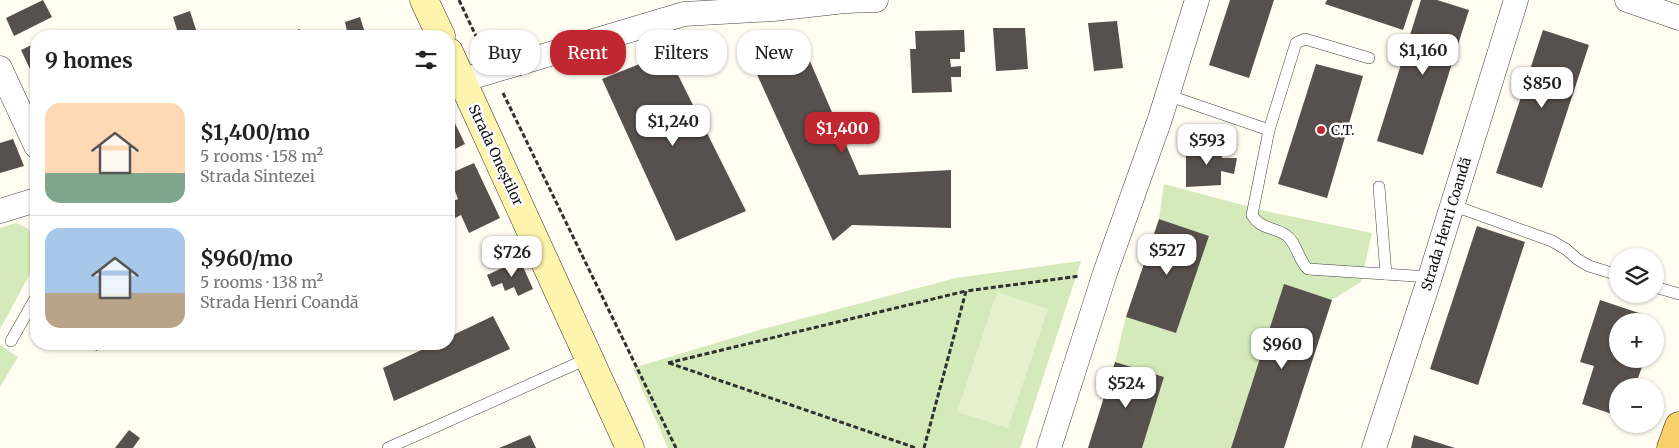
<!DOCTYPE html>
<meta charset="utf-8">
<style>
:root{--surface:#fff;--page:#f6f6f6;--text:#222;--muted:#767676;--line:#e0e0e0;--accent:#c02731}
body{margin:0;font-family:Merriweather,serif;background:var(--page);color:var(--text);height:100vh;display:flex;flex-direction:column;font-size:19px;white-space:nowrap}
*{box-sizing:border-box;margin:0}
p{font-size:16px;color:var(--muted)}
.icon{flex:none;width:28px;height:28px;fill:none;stroke:currentColor;stroke-width:2;stroke-linecap:round;stroke-linejoin:round}
.map{position:relative;flex:1;overflow:hidden}
.drawer{position:absolute;left:30px;top:30px;width:425px;height:320px;display:flex;flex-direction:column;background:var(--surface);border-radius:20px;box-shadow:0 1px 4px #0004}
.drawer>*{flex:none}
.top-card{position:absolute;left:470px;top:30px;width:475px;height:45px;display:flex;gap:10px}
.tools{position:absolute;left:1609px;top:248px;display:grid;gap:10px}
.tools a{display:grid;place-items:center;width:55px;height:55px;border-radius:50%;background:var(--surface);box-shadow:0 1px 4px #0004;font-size:25px}
.price{position:absolute;translate:-50% -42px;padding:0 11px;border-radius:10px;background:#fff;color:#222;font-size:16px;line-height:32px;filter:drop-shadow(0 1px 2px #0008)}
.price::after{content:'';position:absolute;left:50%;top:30px;width:15px;height:11px;margin-left:-8px;background:inherit;clip-path:polygon(0 0,100% 0,50% 100%)}
.price.selected{background:var(--accent);color:#fff}
ul{padding:0;list-style:none}
li{display:flex;align-items:center;gap:15px;height:125px;padding:0 15px}
li+li{border-top:1px solid var(--line)}
li span{display:grid;place-items:center;flex:none;width:140px;height:100px;border-radius:15px;color:#555}
li>.icon{margin-inline-start:auto}
span .icon{width:60px;height:60px;fill:#fffc;stroke-width:1}
li b{font-size:21px}
h2{display:flex;justify-content:space-between;align-items:center;height:60px;padding:0 15px;font-size:21px}
.chip{padding:0 18px;border-radius:20px;background:var(--surface);box-shadow:0 1px 4px #0004;font-size:18px;line-height:45px}
.chip.selected{background:var(--accent);color:#fff}
.map>svg:first-child{display:block}
.green{fill:#d4eabb}
.pitch{fill:#e5f1cd}
.building{fill:#58504c}
.lines{fill:none;stroke-linecap:round;stroke-linejoin:round}
.lane-casing{stroke:#424242;stroke-width:12}
.street-casing{stroke:#424242;stroke-width:25}
.secondary-casing{stroke:#313131;stroke-width:29}
.primary-casing{stroke:#202020;stroke-width:29}
.path{stroke:#313131;stroke-width:3;stroke-dasharray:5 2.5;stroke-linecap:butt}
.lane{stroke:#fff;stroke-width:11}
.street{stroke:#fff;stroke-width:24}
.secondary{stroke:#fef4ad;stroke-width:28}
.primary{stroke:#f8d269;stroke-width:28}
.poi-dot{fill:#c02731;stroke:#fff;stroke-width:2}
.labels{text-anchor:middle;dominant-baseline:central;stroke-width:5;stroke-linejoin:round;paint-order:stroke}
.poi-label{font-size:14px;fill:#0f0f0f;stroke:#fff;text-anchor:start}
.street-label{font-size:14px;fill:#0f0f0f;stroke:#fff}
</style>
<div class="map">
<svg width="1679" height="448" viewBox="0 0 1679 448">
<rect width="100%" height="100%" fill="#fffcf2"/>
<g class="green">
<path d="M1164 184 1265 211 1372 233 1361 282 1332 300 1284 285 1231 448H1142L1164 377 1115 362 1126 317 1176 333 1209 236 1159 219Z"/>
<path d="M16 223 27 228 36 238V263L0 329V228Z"/>
<path d="M1081 261 1020 448H668L633 368 759 330 956 278Z"/>
<path d="M0 345 18 357 0 387Z"/>
</g>
<path class="pitch" d="M997 292 1048 309 1008 428 957 412Z"/>
<g class="building">
<path d="M43 0 52 17 14 36 6 18Z"/>
<path d="M1230 0H1274L1249 78 1209 65Z"/>
<path d="M1327 0H1413L1403 30 1325 4Z"/>
<path d="M1421 0H1437L1469 10 1423 155 1377 141Z"/>
<path d="M190 11 198 36H179L173 17Z"/>
<path d="M360 17 366 36H348L345 22Z"/>
<path d="M1117 21 1123 68 1094 71 1088 23Z"/>
<path d="M993 28H1025L1028 69 996 71Z"/>
<path d="M300 29 302 36H288L287 33Z"/>
<path d="M964 30 965 52H960V59H950L951 67 961 66V77H951L952 92 912 93 910 49H916L915 31Z"/>
<path d="M1543 30 1589 45 1542 188 1496 173Z"/>
<path d="M797 31 859 175 951 170V228L852 225 833 241 749 57Z"/>
<path d="M36 43V82L21 50Z"/>
<path d="M667 53 746 211 676 241 602 79Z"/>
<path d="M1316 64 1363 76 1327 198 1278 184Z"/>
<path d="M449 113H450L465 144 449 152Z"/>
<path d="M13 139 24 166 0 173V143Z"/>
<path d="M1220 142 1222 158H1237L1234 174 1221 171V185L1186 187V150Z"/>
<path d="M474 163 500 218 469 233 461 215 449 221V203L458 199 449 174Z"/>
<path d="M1159 219 1209 236 1176 333 1126 317Z"/>
<path d="M1477 226 1525 242 1478 385 1430 369Z"/>
<path d="M520 260 533 289 518 296 514 287 505 291 502 283 492 287 487 275Z"/>
<path d="M1284 284 1332 300 1284 448H1231Z"/>
<path d="M1600 300 1642 314 1640 321H1618V359H1645L1635 386H1618V416L1582 404 1594 366 1580 362Z"/>
<path d="M493 316 510 349 394 401 383 368 434 344H449V337Z"/>
<path d="M83 344H100L97 351Z"/>
<path d="M1115 362 1164 377 1142 448H1088Z"/>
<path d="M129 430 140 438 133 448H115Z"/>
<path d="M530 435 536 448H499Z"/>
<path d="M1414 435 1455 448H1411Z"/>
</g>
<g class="lines">
<defs>
<g id="lane">
<path d="M1369 58 1305 39 1296 43 1269 130 1252 215C1260 229 1274 227 1286 235 1297 243 1298 260 1308 269L1430 277"/>
<path d="M1167 95 1269 130"/>
<path d="M1379 187 1386 274"/>
<path d="M1452 205 1552 241 1567 250 1577 259 1589 266 1618 275"/>
<path d="M1655 287 1679 294"/>
<path d="M11 341 36 297"/>
<path d="M388 448 589 358"/>
</g>
<g id="street">
<path d="M1627 0 1679 18"/>
<path d="M0 68 36 146"/>
<path d="M449 84 684 14 773 9 845 1 876 0"/>
<path d="M0 211 36 200"/>
<path d="M1049 448 1105 273 1159 122 1197 0"/>
<path d="M1374 448 1430 277 1516 0"/>
</g>
<g id="secondary">
<path d="M424 0 441 36"/>
<path d="M449 52 630 448"/>
</g>
<path id="primary" d="M1671 448 1679 426"/>
</defs>
<use href="#lane" class="lane-casing"/>
<use href="#street" class="street-casing"/>
<use href="#secondary" class="secondary-casing"/>
<use href="#primary" class="primary-casing"/>
<g class="path">
<path d="M459 0 482 49"/>
<path d="M503 93 676 448"/>
<path d="M668 363 966 291"/>
<path d="M669 363 916 448"/>
<path d="M924 448 966 291 1080 276"/>
</g>
<use href="#lane" class="lane"/>
<use href="#street" class="street"/>
<use href="#secondary" class="secondary"/>
<use href="#primary" class="primary"/>
</g>
<circle class="poi-dot" cx="1321" cy="130" r="5"/>
<g class="labels">
<g class="poi-label">
<text x="1331" y="130">C.T.</text>
</g>
<g class="street-label">
<text transform="translate(496 155) rotate(65)">Strada Oneștilor</text>
<text transform="translate(1446 224) rotate(-73)">Strada Henri Coandă</text>
</g>
</g>
</svg>
<div class="tools">
<a><svg class="icon" aria-label="layers" viewBox="0 0 24 24"><path d="M12 4l9 5-9 5-9-5zM3 14l9 5 9-5"/></svg></a>
<a>+</a>
<a>−</a>
</div>
<b class="price" style="left:1423px;top:76px">$1,160</b>
<b class="price" style="left:1542px;top:109px">$850</b>
<b class="price" style="left:673px;top:147px">$1,240</b>
<b class="price selected" style="left:842px;top:154px">$1,400</b>
<b class="price" style="left:1207px;top:166px">$593</b>
<b class="price" style="left:1167px;top:276px">$527</b>
<b class="price" style="left:512px;top:278px">$726</b>
<b class="price" style="left:1282px;top:370px">$960</b>
<b class="price" style="left:1126px;top:409px">$524</b>
<div class="top-card">
<a class="chip">Buy</a>
<a class="chip selected">Rent</a>
<a class="chip">Filters</a>
<a class="chip">New</a>
</div>
<section class="drawer">
<h2>9 homes<svg class="icon" aria-label="filters" viewBox="0 0 24 24"><path d="M4 7h16M4 17h16"/><circle cx="9" cy="7" r="2"/><circle cx="15" cy="17" r="2"/></svg></h2>
<ul>
<li><span style="background:linear-gradient(#ffd9b3 70%,#7fa58c 0)"><svg class="icon" aria-label="home" viewBox="0 0 24 24"><path d="M3 11l9-7 9 7M6 9v11h12V9"/></svg></span><div><b>$1,400/mo</b><p>5 rooms · 158 m²</p><p>Strada Sintezei</p></div></li>
<li><span style="background:linear-gradient(#a9c7e8 65%,#b9a48a 0)"><svg class="icon" aria-label="home" viewBox="0 0 24 24"><path d="M3 11l9-7 9 7M6 9v11h12V9"/></svg></span><div><b>$960/mo</b><p>5 rooms · 138 m²</p><p>Strada Henri Coandă</p></div></li>
</ul>
</section>
</div>
